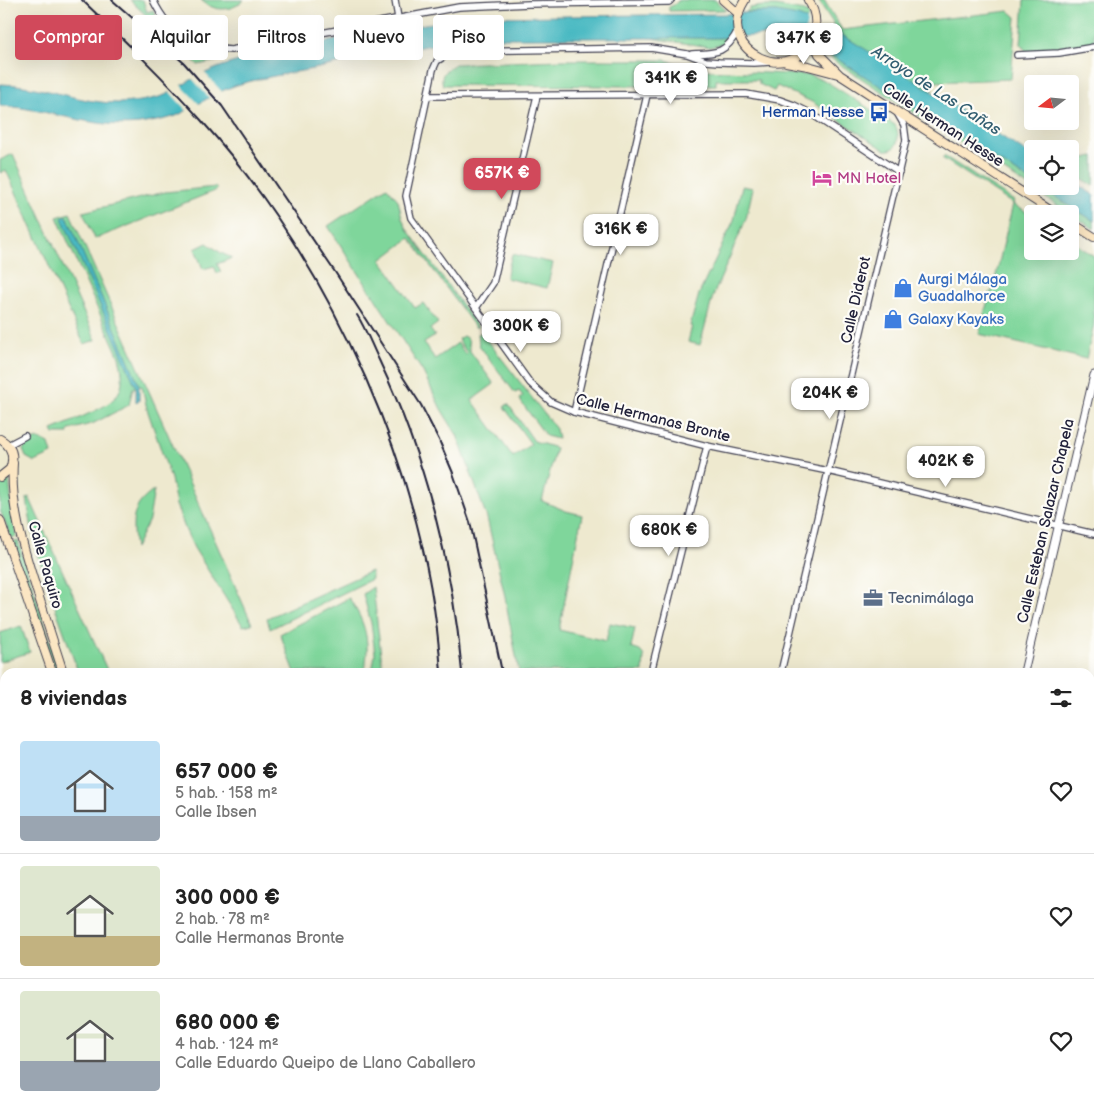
<!DOCTYPE html>
<html lang="es">
<meta charset="utf-8">
<style>
:root{--surface:#fff;--page:#f6f6f6;--text:#222;--muted:#767676;--line:#e0e0e0;--accent:#d1495b}
body{margin:0;font-family:"Balsamiq Sans",sans-serif;background:var(--page);color:var(--text);height:100vh;display:flex;flex-direction:column;font-size:19px;white-space:nowrap}
*{box-sizing:border-box;margin:0}
p{font-size:16px;color:var(--muted)}
.icon{flex:none;width:28px;height:28px;fill:none;stroke:currentColor;stroke-width:2;stroke-linecap:round;stroke-linejoin:round}
.map{position:relative;flex:1;overflow:hidden}
.drawer{position:absolute;left:0px;top:668px;width:1095px;height:446px;display:flex;flex-direction:column;background:var(--surface);border-radius:15px 15px 0 0;box-shadow:0 5px 20px #0002}
.drawer>*{flex:none}
.top-card{position:absolute;left:15px;top:15px;width:500px;height:45px;display:flex;gap:10px}
.needle{width:32px;rotate:254deg}
.controls{position:absolute;left:1024px;top:75px;display:grid;gap:10px}
.controls a{display:grid;place-items:center;width:55px;height:55px;border-radius:5px;background:var(--surface);box-shadow:0 5px 20px #0002;font-size:25px}
.price{position:absolute;translate:-50% -42px;padding:0 11px;border-radius:10px;background:#fff;color:#222;font-size:16px;line-height:32px;filter:drop-shadow(0 1px 2px #0008)}
.price::after{content:'';position:absolute;left:50%;top:30px;width:15px;height:11px;margin-left:-8px;background:inherit;clip-path:polygon(0 0,100% 0,50% 100%)}
.price.on{background:var(--accent);color:#fff}
ul{padding:0;list-style:none}
li{display:flex;align-items:center;gap:15px;height:125px;padding:0 20px}
li+li{border-top:1px solid var(--line)}
li span{display:grid;place-items:center;flex:none;width:140px;height:100px;border-radius:5px;color:#555}
li>.icon{margin-inline-start:auto}
span .icon{width:60px;height:60px;fill:#fffc;stroke-width:1}
li b{font-size:21px}
h2{display:flex;justify-content:space-between;align-items:center;height:60px;padding:0 20px;font-size:21px}
.tag{padding:0 18px;border-radius:5px;background:var(--surface);box-shadow:0 5px 20px #0002;font-size:18px;line-height:45px}
.tag.on{background:var(--accent);color:#fff}
.map>svg:first-child{display:block}
.green{fill:#7fd69b;stroke:#507c6b}
.water{fill:#4ab9c2;stroke:#366e7e}
.pier{fill:#eee9cf}
.lines{fill:none;stroke-linecap:round;stroke-linejoin:round}
.pedestrian-casing{stroke:#414051;stroke-width:7}
.minor-casing{stroke:#414051;stroke-width:8}
.tertiary-casing{stroke:#414051;stroke-width:9}
.secondary-casing{stroke:#414051;stroke-width:10}
.pedestrian{stroke:#fff;stroke-width:4.5}
.minor{stroke:#fff;stroke-width:5.5}
.tertiary{stroke:#fff;stroke-width:7}
.secondary{stroke:#fbe6c3;stroke-width:8}
.rail{stroke:#22223b;stroke-width:2}
.labels{text-anchor:middle;dominant-baseline:central;stroke-width:4.5;stroke-linejoin:round;paint-order:stroke}
.transit-label{font-size:15px;fill:#164399;stroke:#fdfcf7;text-anchor:end}
.street-label{font-size:15px;fill:#22223b;stroke:#fdfcf7}
.hotel-label{font-size:15px;fill:#b23c85;stroke:#fdfcf7;text-anchor:start}
.shop-label{font-size:15px;fill:#366cbe;stroke:#fdfcf7;text-anchor:start}
.service-label{font-size:15px;fill:#4e5e75;stroke:#fdfcf7;text-anchor:start}
.water-label{font-size:16px;font-style:italic;fill:#325e71;stroke:#fdfcf7}
</style>
<div class="map">
<svg width="1094" height="1113" viewBox="0 0 1094 1113">
<rect width="100%" height="100%" fill="#fdfcf7"/>
<filter id="ink" filterUnits="userSpaceOnUse"><feTurbulence type="fractalNoise" baseFrequency=".02" numOctaves="2"/><feDisplacementMap in="SourceGraphic" scale="10" xChannelSelector="R" yChannelSelector="G"/><feConvolveMatrix kernelMatrix="1 2 1 2 8 2 1 2 1" color-interpolation-filters="sRGB"/></filter>
<filter id="wash" filterUnits="userSpaceOnUse"><feTurbulence type="fractalNoise" baseFrequency=".0096" numOctaves="4" result="noise"/><feDisplacementMap in="SourceGraphic" scale="20" xChannelSelector="R" yChannelSelector="G"/><feGaussianBlur stdDeviation="1.12" result="paint"/><feColorMatrix in="noise" values="0 0 0 0 0 0 0 0 0 0 0 0 0 0 0 0 0 1.4 0 .05"/><feComposite in="paint" operator="in"/></filter>
<g filter="url(#wash)">
<rect width="100%" height="100%" fill="#eee9cf"/>
<g class="green">
<path d="M130 0H143L147 12 153 10C163 30 176 42 197 52L195 57 216 61 198 65Z"/>
<path d="M201 0H244C231 12 214 12 201 0Z"/>
<path d="M679 0H715L726 10 669 11V7L674 5Z"/>
<path d="M818 0H824L842 30 1009 11 1016 17 1011 79 933 82 932 91 832 29 833 23Z"/>
<path d="M1024 0H1094V44L1060 51H1026L1021 44Z"/>
<path d="M762 6H776L805 11V13H808L809 20 776 12H746L750 8Z"/>
<path d="M643 37 717 38 728 37C724 44 717 46 710 47Z"/>
<path d="M823 50 1032 182V186H1039L1094 221V229L836 62 823 51Z"/>
<path d="M561 60H665L707 70 808 75 824 80 895 125C901 135 898 152 885 150L812 102 777 86 774 91 759 84V80H716V85L630 86 443 85C439 74 447 69 455 64Z"/>
<path d="M13 154 96 340 84 344 6 170 0 173V160Z"/>
<path d="M944 156 1014 201 1013 204 1032 216V251H1070V240L1094 256V324L1086 359 979 334 990 292H992L1013 204 942 158Z"/>
<path d="M1094 156V186L1070 173V161Z"/>
<path d="M742 186 753 188 746 219 713 296 700 345 688 342 692 326H690L699 294 734 220Z"/>
<path d="M216 187 217 190 95 239 83 212 165 192Z"/>
<path d="M387 187 398 200 402 218 407 229 478 327H475L410 238 381 260 415 308 423 303 438 323 430 329 435 336 424 343 435 359 458 343 465 354 467 353 458 339 463 336 468 339 470 351 494 384 472 400 513 457 531 444 504 407 508 404 534 441 556 448 542 501 566 511 582 515 559 630 606 641 610 623 635 628 631 648 640 651 644 656 643 672H519L504 592 487 518 457 435 441 409 423 372 328 226Z"/>
<path d="M70 213 252 624 243 626 194 548 186 531 176 505 171 479 147 409 142 386 133 388 129 405 94 423 70 430 67 432 68 434H54L52 430C64 425 76 420 88 414 118 401 128 391 119 357L57 217Z"/>
<path d="M207 243 221 253 232 258 217 264 221 272 217 273 214 266 203 269 195 249Z"/>
<path d="M512 254 553 263 547 288 506 278Z"/>
<path d="M482 333 556 429 558 439 546 436 519 399 523 396 519 391 515 393 479 345 478 334Z"/>
<path d="M39 439 49 444 52 454 35 462 26 457 23 450 28 442Z"/>
<path d="M9 478 13 518 17 537 11 538 0 510V483Z"/>
<path d="M154 490 149 520 135 548C133 536 131 519 137 508 140 501 148 495 154 490Z"/>
<path d="M29 497 108 672H78C59 615 34 558 27 498Z"/>
<path d="M18 541 60 672H56L12 543Z"/>
<path d="M371 571 372 579 270 629 267 618Z"/>
<path d="M373 587 383 672H372L375 654 371 623 363 594Z"/>
<path d="M349 598C366 623 371 643 364 672H295L280 634Z"/>
<path d="M21 626 30 652 0 662V633Z"/>
</g>
<g class="water">
<path d="M757 12H776L798 16 832 29 883 60 1032 156V182L823 50 803 41 770 35 717 38H487C430 43 374 56 318 68 292 73 263 77 237 85 215 92 197 106 176 116 165 120 151 122 139 124 88 129 49 108 0 106V84C41 84 79 104 120 103 135 102 152 100 165 95 174 91 181 86 189 81 206 72 223 65 242 60 322 43 403 24 485 17L725 14Z"/>
<path d="M1070 180 1094 195V221L1038 186H1070Z"/>
<path d="M67 216 139 385V401L136 402V387L62 218Z"/>
</g>
<g class="pier">
<path d="M808 17 832 26 829 30 823 50 803 41Z"/>
<path d="M203 71 223 93 210 99 191 77Z"/>
<path d="M180 84 200 105 188 112 168 90Z"/>
</g>
</g>
<g filter="url(#ink)">
<g class="lines">
<defs>
<path id="pedestrian" d="M360 1113 362 1109"/>
<g id="minor">
<path d="M153 0C170 35 192 47 231 50L459 7 529 4 669 2 671 0"/>
<path d="M395 0 398 18"/>
<path d="M692 54C716 53 726 54 738 30"/>
<path d="M1017 55 1059 53 1094 47"/>
<path d="M770 62 754 63 719 62 706 61 687 54 651 48 453 51 437 61 433 70 406 196 411 218 530 383 551 402 574 412 707 446 828 471 1094 534"/>
<path d="M428 96 746 94 780 100 794 105 810 113 899 172"/>
<path d="M476 308 493 283 537 96"/>
<path d="M574 412 647 95"/>
<path d="M8 445 25 436"/>
<path d="M651 672 707 446"/>
<path d="M781 672 906 140 904 125 896 111"/>
<path d="M0 796 5 811"/>
<path d="M1090 856 1094 839"/>
<path d="M0 1042 5 1040"/>
<path d="M0 1086 5 1085"/>
<path d="M1090 1093 1094 1094"/>
<path d="M0 1104 3 1113"/>
<path d="M746 1109 750 1113"/>
<path d="M204 1112 216 1109"/>
<path d="M55 1113 68 1109"/>
</g>
<g id="tertiary">
<path d="M1024 672 1094 375"/>
<path d="M921 1113 922 1109"/>
</g>
<g id="secondary">
<path d="M723 0 739 14"/>
<path d="M745 0C711 53 797 90 814 33 817 21 815 10 808 0"/>
<path d="M812 38 819 54 840 75 1056 214"/>
<path d="M786 62 808 66 838 74"/>
<path d="M1070 222 1094 237"/>
<path d="M0 439C12 446 15 456 10 469L0 477"/>
<path d="M13 463C10 506 23 547 36 588 45 616 54 644 63 672"/>
<path d="M0 520 52 672"/>
<path d="M0 942 5 940"/>
<path d="M198 1109 199 1113"/>
</g>
</defs>
<use href="#pedestrian" class="pedestrian-casing"/>
<use href="#minor" class="minor-casing"/>
<use href="#tertiary" class="tertiary-casing"/>
<use href="#secondary" class="secondary-casing"/>
<use href="#pedestrian" class="pedestrian"/>
<use href="#minor" class="minor"/>
<use href="#tertiary" class="tertiary"/>
<use href="#secondary" class="secondary"/>
<g class="rail">
<path d="M82 0C123 39 164 78 201 120 332 266 428 476 441 672"/>
<path d="M112 0 184 63 222 106 335 272 421 405 439 440 453 473 470 522 502 672"/>
<path d="M357 315C366 329 372 346 379 360 425 457 453 566 462 672"/>
<path d="M663 1109 665 1113"/>
<path d="M384 1113 386 1109"/>
<path d="M416 1113 417 1109"/>
</g>
</g>
</g>
<defs>
<symbol id="bus-bare" viewBox="-9 -9 18 18"><path d="M-5-6H5V4H4V6H2V4H-2V6H-4V4H-5ZM-3.5-4V0h7V-4ZM-3.5 1.2v1.5H-2V1.2ZM2 1.2v1.5H3.5V1.2Z" fill="#1a4fb4" stroke="#fdfcf7" stroke-width="2.5" paint-order="stroke"/></symbol>
<symbol id="hotel-bare" viewBox="-9 -9 18 18"><path d="M-6-4.5h1.5V1H6V5H4.5V3h-9V5H-6ZM-4 0a1.8 1.8 0 1 1 3.6 0ZM.5 0V-2.5h3Q6-2.5 6 0Z" fill="#d1479c" stroke="#fdfcf7" stroke-width="2.5" paint-order="stroke"/></symbol>
<symbol id="shop-bare" viewBox="-9 -9 18 18"><path d="M-5-2.5h2.3a2.7 3.5 0 0 1 5.4 0H5L5.5 6h-11ZM-1.5-2.5h3a1.5 2.3 0 0 0-3 0Z" fill="#3f7fe0" stroke="#fdfcf7" stroke-width="2.5" paint-order="stroke"/></symbol>
<symbol id="office-bare" viewBox="-9 -9 18 18"><path d="M-6-3h4V-5.5h4V-3h4V5H-6ZM-1-4.5V-3h2v-1.5ZM-6 0V1H6V0Z" fill="#5c6f8a" stroke="#fdfcf7" stroke-width="2.5" paint-order="stroke"/></symbol>
</defs>
<g fill-rule="evenodd">
<use href="#bus-bare" x="865" y="98" width="28" height="28"/>
<use href="#hotel-bare" x="808" y="164" width="28" height="28"/>
<use href="#shop-bare" x="889" y="274" width="28" height="28"/>
<use href="#shop-bare" x="879" y="305" width="28" height="28"/>
<use href="#office-bare" x="859" y="584" width="28" height="28"/>
</g>
<g class="labels">
<g class="transit-label">
<text x="864" y="112">Herman Hesse</text>
</g>
<g class="street-label">
<text transform="translate(943 125) rotate(33)">Calle Herman Hesse</text>
<text transform="translate(856 300) rotate(-77)">Calle Diderot</text>
<text transform="translate(653 418) rotate(14)">Calle Hermanas Bronte</text>
<text transform="translate(1046 521) rotate(-77)">Calle Esteban Salazar Chapela</text>
<text transform="translate(45 565) rotate(74)">Calle Paquiro</text>
</g>
<g class="hotel-label">
<text x="837" y="178">MN Hotel</text>
</g>
<g class="shop-label">
<text x="918" y="279">Aurgi Málaga<tspan x="918" dy="17">Guadalhorce</tspan></text>
<text x="908" y="319">Galaxy Kayaks</text>
</g>
<g class="service-label">
<text x="888" y="598">Tecnimálaga</text>
</g>
<g class="water-label">
<text transform="translate(936 91) rotate(33)">Arroyo de Las Cañas</text>
</g>
</g>
</svg>
<div class="controls">
<a><svg class="needle" viewBox="-14 -14 28 28"><path d="M0-13l5 13h-10z" fill="#e53935"/><path d="M0 13l5-13h-10z" fill="#767676"/></svg></a>
<a><svg class="icon" aria-label="locate" viewBox="0 0 24 24"><circle cx="12" cy="12" r="6"/><path d="M12 2v4M12 18v4M2 12h4M18 12h4"/></svg></a>
<a><svg class="icon" aria-label="layers" viewBox="0 0 24 24"><path d="M12 4l9 5-9 5-9-5zM3 14l9 5 9-5"/></svg></a>
</div>
<b class="price" style="left:804px;top:65px">347K €</b>
<b class="price" style="left:671px;top:105px">341K €</b>
<b class="price on" style="left:502px;top:200px">657K €</b>
<b class="price" style="left:621px;top:256px">316K €</b>
<b class="price" style="left:521px;top:353px">300K €</b>
<b class="price" style="left:830px;top:420px">204K €</b>
<b class="price" style="left:946px;top:488px">402K €</b>
<b class="price" style="left:669px;top:557px">680K €</b>
<div class="top-card">
<a class="tag on">Comprar</a>
<a class="tag">Alquilar</a>
<a class="tag">Filtros</a>
<a class="tag">Nuevo</a>
<a class="tag">Piso</a>
</div>
<section class="drawer">
<h2>8 viviendas<svg class="icon" aria-label="filters" viewBox="0 0 24 24"><path d="M4 7h16M4 17h16"/><circle cx="9" cy="7" r="2"/><circle cx="15" cy="17" r="2"/></svg></h2>
<ul>
<li><span style="background:linear-gradient(#bfe0f5 75%,#9aa5b1 0)"><svg class="icon" aria-label="home" viewBox="0 0 24 24"><path d="M3 11l9-7 9 7M6 9v11h12V9"/></svg></span><div><b>657 000 €</b><p>5 hab. · 158 m²</p><p>Calle Ibsen</p></div><svg class="icon" aria-label="heart" viewBox="0 0 24 24"><path d="M12 20l-8-8c-3-5 5-10 8-4 3-6 11-1 8 4z"/></svg></li>
<li><span style="background:linear-gradient(#dfe7d0 70%,#c2b280 0)"><svg class="icon" aria-label="home" viewBox="0 0 24 24"><path d="M3 11l9-7 9 7M6 9v11h12V9"/></svg></span><div><b>300 000 €</b><p>2 hab. · 78 m²</p><p>Calle Hermanas Bronte</p></div><svg class="icon" aria-label="heart" viewBox="0 0 24 24"><path d="M12 20l-8-8c-3-5 5-10 8-4 3-6 11-1 8 4z"/></svg></li>
<li><span style="background:linear-gradient(#dfe7d0 70%,#9aa5b1 0)"><svg class="icon" aria-label="home" viewBox="0 0 24 24"><path d="M3 11l9-7 9 7M6 9v11h12V9"/></svg></span><div><b>680 000 €</b><p>4 hab. · 124 m²</p><p>Calle Eduardo Queipo de Llano Caballero</p></div><svg class="icon" aria-label="heart" viewBox="0 0 24 24"><path d="M12 20l-8-8c-3-5 5-10 8-4 3-6 11-1 8 4z"/></svg></li>
</ul>
</section>
</div>
